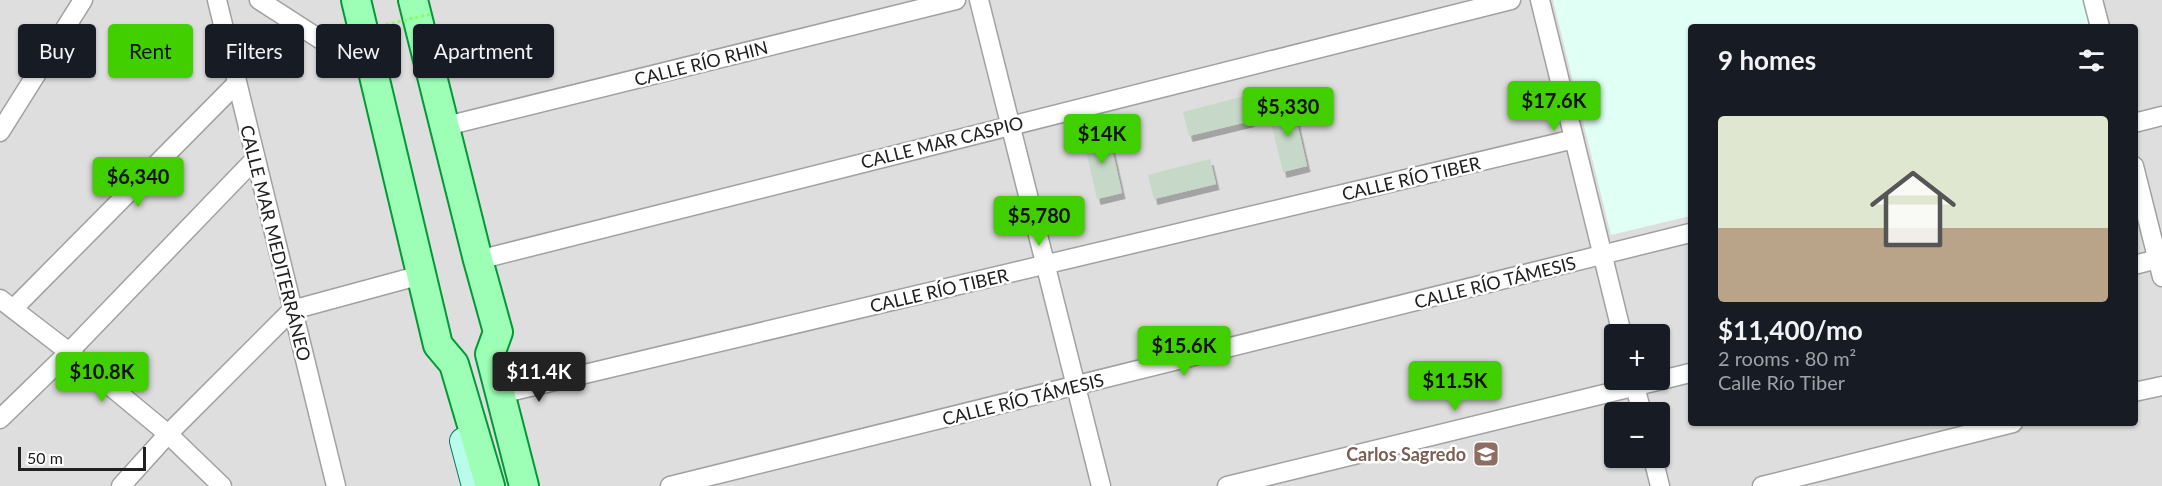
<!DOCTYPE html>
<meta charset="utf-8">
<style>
:root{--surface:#171b24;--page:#242831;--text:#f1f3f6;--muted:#9ea1a6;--accent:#41cf00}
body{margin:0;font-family:Lato,sans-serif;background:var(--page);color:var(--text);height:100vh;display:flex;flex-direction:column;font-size:22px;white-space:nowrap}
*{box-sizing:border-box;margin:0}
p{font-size:20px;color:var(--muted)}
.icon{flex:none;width:33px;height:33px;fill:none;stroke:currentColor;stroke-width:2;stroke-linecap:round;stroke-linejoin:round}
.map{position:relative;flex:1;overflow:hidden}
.details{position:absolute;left:1688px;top:24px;width:450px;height:402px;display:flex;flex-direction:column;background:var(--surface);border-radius:6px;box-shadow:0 2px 4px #0004}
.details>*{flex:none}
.top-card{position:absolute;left:18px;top:24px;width:570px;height:54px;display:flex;gap:12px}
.controls{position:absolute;left:1604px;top:324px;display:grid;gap:12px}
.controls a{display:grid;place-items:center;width:66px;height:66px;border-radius:6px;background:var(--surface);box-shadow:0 2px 4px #0004;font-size:30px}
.scale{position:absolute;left:18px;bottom:15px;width:128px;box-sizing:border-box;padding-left:6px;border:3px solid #202020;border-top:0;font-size:16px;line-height:21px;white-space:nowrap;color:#202020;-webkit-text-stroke:4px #fff;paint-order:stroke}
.price{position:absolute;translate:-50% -51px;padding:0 14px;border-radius:6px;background:var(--accent);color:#111;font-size:20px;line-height:39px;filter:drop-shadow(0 2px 3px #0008)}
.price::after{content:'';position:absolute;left:50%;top:36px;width:18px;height:14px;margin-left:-9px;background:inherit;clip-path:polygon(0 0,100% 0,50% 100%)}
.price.on{background:#222;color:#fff}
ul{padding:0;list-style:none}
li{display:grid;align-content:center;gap:12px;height:318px;padding:0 30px}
li span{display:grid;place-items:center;height:186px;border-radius:6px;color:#555}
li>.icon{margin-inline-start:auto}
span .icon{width:108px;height:108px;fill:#fffc;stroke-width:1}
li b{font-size:26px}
h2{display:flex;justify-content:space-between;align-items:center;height:72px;padding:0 30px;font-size:26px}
.tag{padding:0 21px;border-radius:6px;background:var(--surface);box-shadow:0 2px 4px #0004;font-size:21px;line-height:54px}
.tag.on{background:var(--accent);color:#111}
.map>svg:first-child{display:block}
.residential{fill:#dddedd;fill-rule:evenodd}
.education{fill:#e0fff5}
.building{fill:#c6d8c8;filter:url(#shadow)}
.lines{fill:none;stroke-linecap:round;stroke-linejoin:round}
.minor-casing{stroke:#a1a1a1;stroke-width:21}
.secondary-casing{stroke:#017c63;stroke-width:28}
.primary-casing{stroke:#009b37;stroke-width:32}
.minor{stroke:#fff;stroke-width:18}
.secondary{stroke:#b9fcea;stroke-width:26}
.primary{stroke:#9dffb6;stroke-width:28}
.path-bridge{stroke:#88fe69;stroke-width:3;stroke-dasharray:3 3;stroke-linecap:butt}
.labels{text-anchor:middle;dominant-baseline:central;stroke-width:5;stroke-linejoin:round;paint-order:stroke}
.street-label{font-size:18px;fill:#202020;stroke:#fff}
.education-label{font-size:18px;font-weight:bold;fill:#785e54;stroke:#fff;text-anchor:end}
</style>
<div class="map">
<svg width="2162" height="486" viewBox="0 0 2162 486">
<defs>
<filter id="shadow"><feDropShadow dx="3.5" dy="6" stdDeviation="0" flood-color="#0004"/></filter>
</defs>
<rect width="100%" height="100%" fill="#e6f1ea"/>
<path class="residential" d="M0 0H2162V486H0ZM1690 27H2134V423H1690ZM1614 334H1659V380H1614ZM1614 412H1659V458H1614Z"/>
<path class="education" d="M1553 0H2083L2090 27H1690V216L1611 235Z"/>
<g class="building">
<path d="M1245 96 1251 121 1189 136 1183 112Z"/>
<path d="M1293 105 1307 166 1283 172 1268 110Z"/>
<path d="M1108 131 1122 193 1097 199 1083 137Z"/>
<path d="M1210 159 1216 184 1154 199 1148 175Z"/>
</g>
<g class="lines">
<defs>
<g id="minor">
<path d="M217 0 336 486"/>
<path d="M259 0 374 74"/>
<path d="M979 0 1101 486"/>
<path d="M1540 0 1622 334"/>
<path d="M2093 0 2100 27"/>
<path d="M2134 123 2162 116"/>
<path d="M446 126 956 0"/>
<path d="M0 132 83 0"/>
<path d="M2134 166 2162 277"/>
<path d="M478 260 1511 0"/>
<path d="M2134 265 2162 258"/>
<path d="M0 299 69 352 168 434 222 486"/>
<path d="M14 308 237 83"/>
<path d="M1633 380 1642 412"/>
<path d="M513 391 1574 139"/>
<path d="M2134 392 2162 386"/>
<path d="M0 419 69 352 255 159"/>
<path d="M1653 458 1660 486"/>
<path d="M121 486 168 434 292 310 421 275"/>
<path d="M670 486 1690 233"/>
<path d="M1227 486 1690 373"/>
<path d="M1762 486 2013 423"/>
</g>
<path id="secondary" d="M463 441 475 486"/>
<g id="primary">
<path d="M356 0 438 345 454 364 490 486"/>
<path d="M413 0 478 260 498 332 490 354 524 486"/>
</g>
</defs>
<use href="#minor" class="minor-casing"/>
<use href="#secondary" class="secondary-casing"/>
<use href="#primary" class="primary-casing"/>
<use href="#minor" class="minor"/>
<use href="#secondary" class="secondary"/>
<use href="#primary" class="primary"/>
<path class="path-bridge" d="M345 34 431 14"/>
</g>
<defs>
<symbol id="school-square" viewBox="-11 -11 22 22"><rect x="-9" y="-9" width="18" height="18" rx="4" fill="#8d6e63" stroke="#fff"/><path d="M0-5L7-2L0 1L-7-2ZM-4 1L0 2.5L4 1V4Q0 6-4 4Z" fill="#fff"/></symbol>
</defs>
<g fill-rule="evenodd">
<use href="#school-square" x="1471" y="439" width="30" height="30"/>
</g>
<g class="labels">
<g class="street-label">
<text transform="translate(701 63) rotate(-14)">CALLE RÍO RHIN</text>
<text transform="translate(942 142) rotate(-14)">CALLE MAR CASPIO</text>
<text transform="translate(1411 178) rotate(-13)">CALLE RÍO TIBER</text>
<text transform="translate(276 243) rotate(76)">CALLE MAR MEDITERRÁNEO</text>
<text transform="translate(1495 282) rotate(-14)">CALLE RÍO TÁMESIS</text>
<text transform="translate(939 290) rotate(-13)">CALLE RÍO TIBER</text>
<text transform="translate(1023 399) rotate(-14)">CALLE RÍO TÁMESIS</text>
</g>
<g class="education-label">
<text x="1466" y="454">Carlos Sagredo</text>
</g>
</g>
</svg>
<div class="controls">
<a>+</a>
<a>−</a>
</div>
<div class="scale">50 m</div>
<b class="price" style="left:1554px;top:132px">$17.6K</b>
<b class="price" style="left:1288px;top:138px">$5,330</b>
<b class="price" style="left:1102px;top:165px">$14K</b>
<b class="price" style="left:138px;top:208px">$6,340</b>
<b class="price" style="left:1039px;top:247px">$5,780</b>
<b class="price" style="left:1184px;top:377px">$15.6K</b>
<b class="price" style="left:102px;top:403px">$10.8K</b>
<b class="price on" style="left:539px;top:403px">$11.4K</b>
<b class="price" style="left:1455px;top:412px">$11.5K</b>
<div class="top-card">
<a class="tag">Buy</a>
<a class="tag on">Rent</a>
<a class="tag">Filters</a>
<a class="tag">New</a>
<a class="tag">Apartment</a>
</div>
<section class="details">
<h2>9 homes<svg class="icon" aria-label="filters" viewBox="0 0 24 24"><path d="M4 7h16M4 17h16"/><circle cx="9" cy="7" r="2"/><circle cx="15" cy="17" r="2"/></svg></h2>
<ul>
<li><span style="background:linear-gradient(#dfe7d0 60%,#b9a48a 0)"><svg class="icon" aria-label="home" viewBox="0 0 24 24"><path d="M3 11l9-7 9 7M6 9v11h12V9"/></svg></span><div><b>$11,400/mo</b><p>2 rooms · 80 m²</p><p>Calle Río Tiber</p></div></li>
</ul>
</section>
</div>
